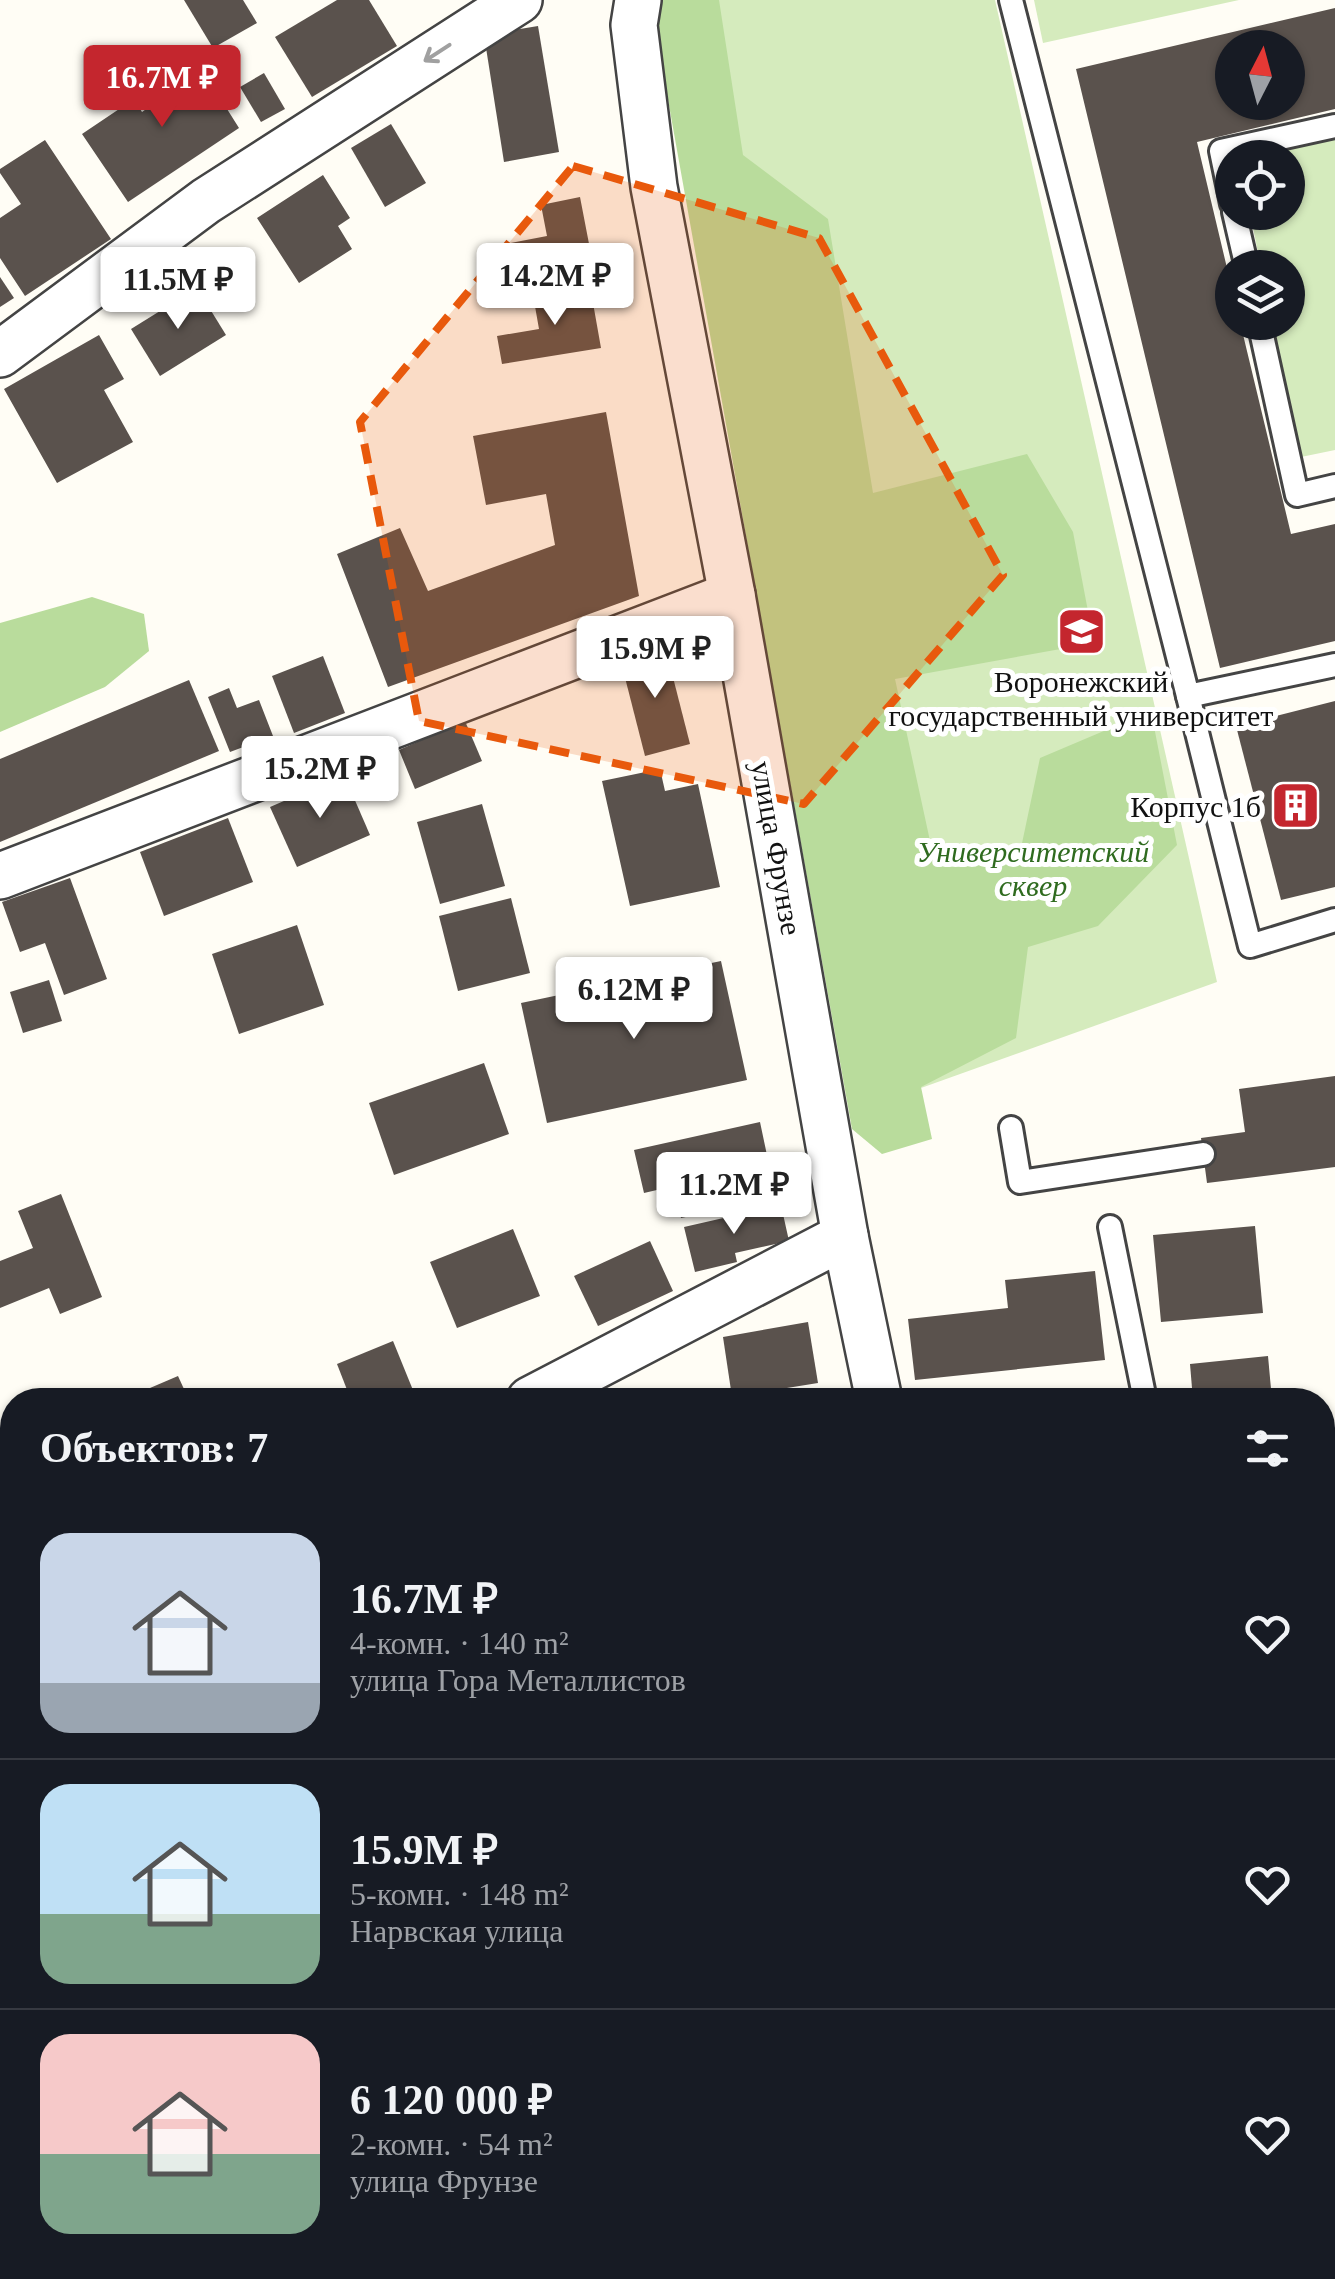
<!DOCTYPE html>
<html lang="ru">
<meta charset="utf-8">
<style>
:root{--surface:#171b24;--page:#242831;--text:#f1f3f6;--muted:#9ea1a6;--line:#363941;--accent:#c4262e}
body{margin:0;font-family:Georgia,serif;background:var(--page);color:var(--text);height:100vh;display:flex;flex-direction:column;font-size:38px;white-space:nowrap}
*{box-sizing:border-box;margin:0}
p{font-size:32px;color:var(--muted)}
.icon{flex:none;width:55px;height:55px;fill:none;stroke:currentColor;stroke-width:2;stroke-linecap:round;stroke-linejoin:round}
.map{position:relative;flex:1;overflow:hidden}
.drawer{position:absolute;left:0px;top:1388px;width:1335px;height:892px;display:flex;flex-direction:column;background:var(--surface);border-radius:40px 40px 0 0;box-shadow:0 2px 8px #0004}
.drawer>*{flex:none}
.needle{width:65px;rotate:6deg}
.fabs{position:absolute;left:1215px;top:30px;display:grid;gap:20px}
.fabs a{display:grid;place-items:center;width:90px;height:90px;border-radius:50%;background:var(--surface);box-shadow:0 2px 8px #0004;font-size:50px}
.price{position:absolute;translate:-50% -85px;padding:0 22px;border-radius:10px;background:#fff;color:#222;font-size:32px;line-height:65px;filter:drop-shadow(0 2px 5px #0008)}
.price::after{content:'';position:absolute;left:50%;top:60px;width:30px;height:22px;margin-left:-15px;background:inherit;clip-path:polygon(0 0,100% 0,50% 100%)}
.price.active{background:var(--accent);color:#fff}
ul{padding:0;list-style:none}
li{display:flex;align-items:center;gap:30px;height:250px;padding:0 40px}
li+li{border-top:2px solid var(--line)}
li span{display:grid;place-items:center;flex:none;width:280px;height:200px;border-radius:30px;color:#555}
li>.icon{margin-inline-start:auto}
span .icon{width:120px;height:120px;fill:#fffc;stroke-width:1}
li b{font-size:42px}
h2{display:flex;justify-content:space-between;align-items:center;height:120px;padding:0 40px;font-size:42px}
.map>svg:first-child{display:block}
.green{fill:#d5ebbd}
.forest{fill:#b9dc9c}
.building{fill:#5a524d;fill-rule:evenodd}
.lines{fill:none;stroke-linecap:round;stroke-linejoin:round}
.service-casing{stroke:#444;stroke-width:28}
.minor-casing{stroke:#444;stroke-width:50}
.service{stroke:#fff;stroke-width:22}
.minor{stroke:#fff;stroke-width:45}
.oneway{stroke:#a0a0a0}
.marked{fill:#e8590c;fill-opacity:0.2;stroke:#e8590c;stroke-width:8;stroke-dasharray:20 12;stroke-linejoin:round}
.labels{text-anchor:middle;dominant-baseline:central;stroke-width:10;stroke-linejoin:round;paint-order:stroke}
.poi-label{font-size:30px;fill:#111;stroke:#fff}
.street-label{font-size:30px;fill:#111;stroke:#fff}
.park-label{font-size:30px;font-style:italic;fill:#2f6b1f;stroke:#fff}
</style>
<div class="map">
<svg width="1335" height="2279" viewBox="0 0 1335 2279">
<rect width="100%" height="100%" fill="#fffdf5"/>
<g class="green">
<path d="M717 0H995L1217 982 921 1088 719 114Z"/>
<path d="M1034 0H1239L1043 43Z"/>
<path d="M1335 139V450L1301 457 1273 323 1288 322V268L1261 267 1250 213 1288 212V158L1246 157Z"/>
</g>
<g class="forest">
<path d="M661 0H719L743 155 828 219 873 493 1027 454 1073 532 1094 643 895 679 935 864 1021 848 1040 758 1151 711 1177 845 1098 926 1028 947 1016 1038 921 1087 932 1139 882 1154 852 1129 655 27Z"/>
<path d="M92 597 144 614 149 651 105 687 0 732V623Z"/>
</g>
<g class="building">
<path d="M184 0H243L257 23 213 48Z"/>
<path d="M337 0H369L397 46 312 97 275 37Z"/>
<path d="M1335 8V109L1197 142 1232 289V322H1240L1291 534 1335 524V641L1220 668 1076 69ZM1232 48H1288V102H1232Z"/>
<path d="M538 26 559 152 504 162 484 35Z"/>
<path d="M193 55 239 128 128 202 82 134 134 99 142 112 159 100 149 83Z"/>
<path d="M264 73 285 109 261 122 240 87Z"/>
<path d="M391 124 426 183 385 207 351 148Z"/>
<path d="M45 140 111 239 25 296 0 258V218L21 204 0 173V169Z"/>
<path d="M323 175 350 218 338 226 352 249 299 283 257 218Z"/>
<path d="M580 197 595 275 550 284 547 271 501 280 495 246 547 236 541 205Z"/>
<path d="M0 277 14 298 0 307Z"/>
<path d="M590 286 601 348 502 364 497 336 539 329 533 295Z"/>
<path d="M197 288 226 335 160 376 131 329Z"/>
<path d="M99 335 124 379 104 390 133 442 57 483 4 389Z"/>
<path d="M606 412 639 596 388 687 337 554 400 528 428 591 555 545 546 494 486 505 473 436Z"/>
<path d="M665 646 690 744 645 756 620 658Z"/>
<path d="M323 656 345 713 294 733 272 676Z"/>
<path d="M189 680 219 751 0 842V759Z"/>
<path d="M229 688 237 708 259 700 273 736 230 752 208 697Z"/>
<path d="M1335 701V887L1281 900 1236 726Z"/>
<path d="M465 721 482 761 415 789 399 750Z"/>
<path d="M660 769 665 791 698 784 720 887 630 906 602 781Z"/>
<path d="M344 775 370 835 297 867 270 807Z"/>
<path d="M482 804 505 886 440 904 417 822Z"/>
<path d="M228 818 253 882 164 916 140 852Z"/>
<path d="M70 878 107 979 64 995 45 943 20 952 2 902Z"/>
<path d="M511 898 530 973 458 991 439 916Z"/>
<path d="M297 925 324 1005 239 1034 212 954Z"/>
<path d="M721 961 747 1080 547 1123 521 1003Z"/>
<path d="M49 980 62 1021 23 1033 10 992Z"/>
<path d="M484 1063 509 1134 394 1175 369 1103Z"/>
<path d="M1335 1076V1167L1207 1183 1201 1138 1245 1132 1239 1089Z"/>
<path d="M760 1122 776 1198 681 1218 674 1186 644 1193 634 1150Z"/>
<path d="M61 1194 102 1297 60 1314 49 1288 0 1308V1261L33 1248 18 1211Z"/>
<path d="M781 1205 789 1241 735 1253 737 1262 695 1272 684 1227Z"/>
<path d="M1255 1226 1263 1313 1161 1322 1153 1235Z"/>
<path d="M513 1229 540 1296 457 1328 430 1262Z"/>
<path d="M650 1241 673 1291 598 1326 574 1276Z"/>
<path d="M1095 1271 1105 1360 915 1380 908 1319 1008 1308 1005 1280Z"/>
<path d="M808 1322 818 1383 732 1397 723 1337Z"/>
<path d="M393 1341 417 1400H351L337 1364Z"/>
<path d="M1268 1356 1272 1400H1193L1190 1364Z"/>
<path d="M178 1376 189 1400H122Z"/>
<path d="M1335 1445V1525H1322V1446Z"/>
<path d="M1322 1568 1335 1569V1619L1322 1618Z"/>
<path d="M12 1702V1835L0 1812V1709Z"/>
<path d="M1335 1727V1797H1322V1728Z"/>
<path d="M12 1912V1959H11L0 1915Z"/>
<path d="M1326 1954H1335V2033H1329Z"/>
<rect x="1322" y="2086" width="13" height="41"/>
<rect x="1" y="2104" width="11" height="47"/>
<path d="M916 2268H992L993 2279H917Z"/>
</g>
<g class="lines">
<defs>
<g id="service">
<path d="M1011 0 1188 696 1335 665"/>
<path d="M1232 204 1221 151 1335 126"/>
<path d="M1234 212 1247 268"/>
<path d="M1259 322 1297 495 1335 486"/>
<path d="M1188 696 1250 946 1335 920"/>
<path d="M1011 1128 1020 1182 1203 1154"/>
<path d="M1110 1227 1145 1400"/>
<path d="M1322 1547H1335"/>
</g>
<g id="minor">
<path d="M638 0 634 25 654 187 732 595 845 1236 879 1400"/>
<path d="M0 354 206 201 519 0"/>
<path d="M0 876 732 595"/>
<path d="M530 1400 845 1236"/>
<path d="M0 1677 12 1671"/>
<path d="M1322 2063H1335"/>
<path d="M0 2077H12"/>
<path d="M1025 2268 1027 2279"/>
</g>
</defs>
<use href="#service" class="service-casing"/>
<use href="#minor" class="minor-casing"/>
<use href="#service" class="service"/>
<use href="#minor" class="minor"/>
</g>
<defs><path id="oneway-shaft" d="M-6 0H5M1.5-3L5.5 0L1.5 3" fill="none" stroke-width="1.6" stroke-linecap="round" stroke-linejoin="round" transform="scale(2.5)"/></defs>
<use class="oneway" href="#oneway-shaft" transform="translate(437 53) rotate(147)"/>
<path class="marked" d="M573 166 819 238 1003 575 804 804 419 721 360 422Z"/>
<defs>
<symbol id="university-square" viewBox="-11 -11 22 22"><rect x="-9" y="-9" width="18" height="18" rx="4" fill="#c4262e" stroke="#fff"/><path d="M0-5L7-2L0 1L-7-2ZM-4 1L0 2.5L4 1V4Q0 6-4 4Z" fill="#fff"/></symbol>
<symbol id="building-square" viewBox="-11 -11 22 22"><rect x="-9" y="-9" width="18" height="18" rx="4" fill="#c4262e" stroke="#fff"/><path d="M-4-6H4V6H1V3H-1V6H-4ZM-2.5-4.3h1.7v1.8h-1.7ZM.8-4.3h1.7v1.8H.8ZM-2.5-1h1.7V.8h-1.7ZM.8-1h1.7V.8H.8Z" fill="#fff"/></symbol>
</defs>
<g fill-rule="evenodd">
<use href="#university-square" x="1054" y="604" width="55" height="55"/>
<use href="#building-square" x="1268" y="778" width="55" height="55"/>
</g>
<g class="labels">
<g class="poi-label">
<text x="1081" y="681">Воронежский<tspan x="1081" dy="34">государственный университет</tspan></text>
<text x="1261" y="806" text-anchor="end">Корпус 1б</text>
</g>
<g class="street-label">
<text transform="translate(777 848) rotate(80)">улица Фрунзе</text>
</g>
<g class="park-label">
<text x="1033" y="851">Университетский<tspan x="1033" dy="34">сквер</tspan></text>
</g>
</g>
</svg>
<div class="fabs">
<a><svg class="needle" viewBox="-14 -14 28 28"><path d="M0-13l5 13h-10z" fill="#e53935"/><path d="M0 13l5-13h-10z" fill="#9ea1a6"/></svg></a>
<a><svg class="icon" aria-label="locate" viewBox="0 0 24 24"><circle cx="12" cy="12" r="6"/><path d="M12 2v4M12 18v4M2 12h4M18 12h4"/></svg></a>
<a><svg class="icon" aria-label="layers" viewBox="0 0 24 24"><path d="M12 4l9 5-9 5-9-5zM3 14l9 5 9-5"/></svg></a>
</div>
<b class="price active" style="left:162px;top:130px">16.7M ₽</b>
<b class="price" style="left:555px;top:328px">14.2M ₽</b>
<b class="price" style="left:178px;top:332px">11.5M ₽</b>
<b class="price" style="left:655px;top:701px">15.9M ₽</b>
<b class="price" style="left:320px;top:821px">15.2M ₽</b>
<b class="price" style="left:634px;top:1042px">6.12M ₽</b>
<b class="price" style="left:734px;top:1237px">11.2M ₽</b>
<section class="drawer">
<h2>Объектов: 7<svg class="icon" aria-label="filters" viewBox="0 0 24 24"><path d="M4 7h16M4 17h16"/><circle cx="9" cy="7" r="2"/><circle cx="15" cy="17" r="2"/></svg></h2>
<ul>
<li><span style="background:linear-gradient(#c9d6e8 75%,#9aa5b1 0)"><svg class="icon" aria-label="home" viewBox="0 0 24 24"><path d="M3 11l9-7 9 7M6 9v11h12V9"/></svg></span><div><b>16.7M ₽</b><p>4-комн. · 140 m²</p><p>улица Гора Металлистов</p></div><svg class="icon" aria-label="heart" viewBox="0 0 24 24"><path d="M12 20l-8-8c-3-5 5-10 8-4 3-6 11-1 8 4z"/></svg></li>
<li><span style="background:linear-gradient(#bfe0f5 65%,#7fa58c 0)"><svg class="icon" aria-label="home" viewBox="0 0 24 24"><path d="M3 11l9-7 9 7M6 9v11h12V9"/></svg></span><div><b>15.9M ₽</b><p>5-комн. · 148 m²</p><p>Нарвская улица</p></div><svg class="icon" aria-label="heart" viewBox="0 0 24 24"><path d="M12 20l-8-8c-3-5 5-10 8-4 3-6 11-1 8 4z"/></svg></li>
<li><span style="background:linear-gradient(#f6c9c9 60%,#7fa58c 0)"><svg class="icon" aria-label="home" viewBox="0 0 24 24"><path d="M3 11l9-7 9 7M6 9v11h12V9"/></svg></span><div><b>6 120 000 ₽</b><p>2-комн. · 54 m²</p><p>улица Фрунзе</p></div><svg class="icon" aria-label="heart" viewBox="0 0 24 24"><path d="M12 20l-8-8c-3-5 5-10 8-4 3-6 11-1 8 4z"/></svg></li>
</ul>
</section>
</div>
